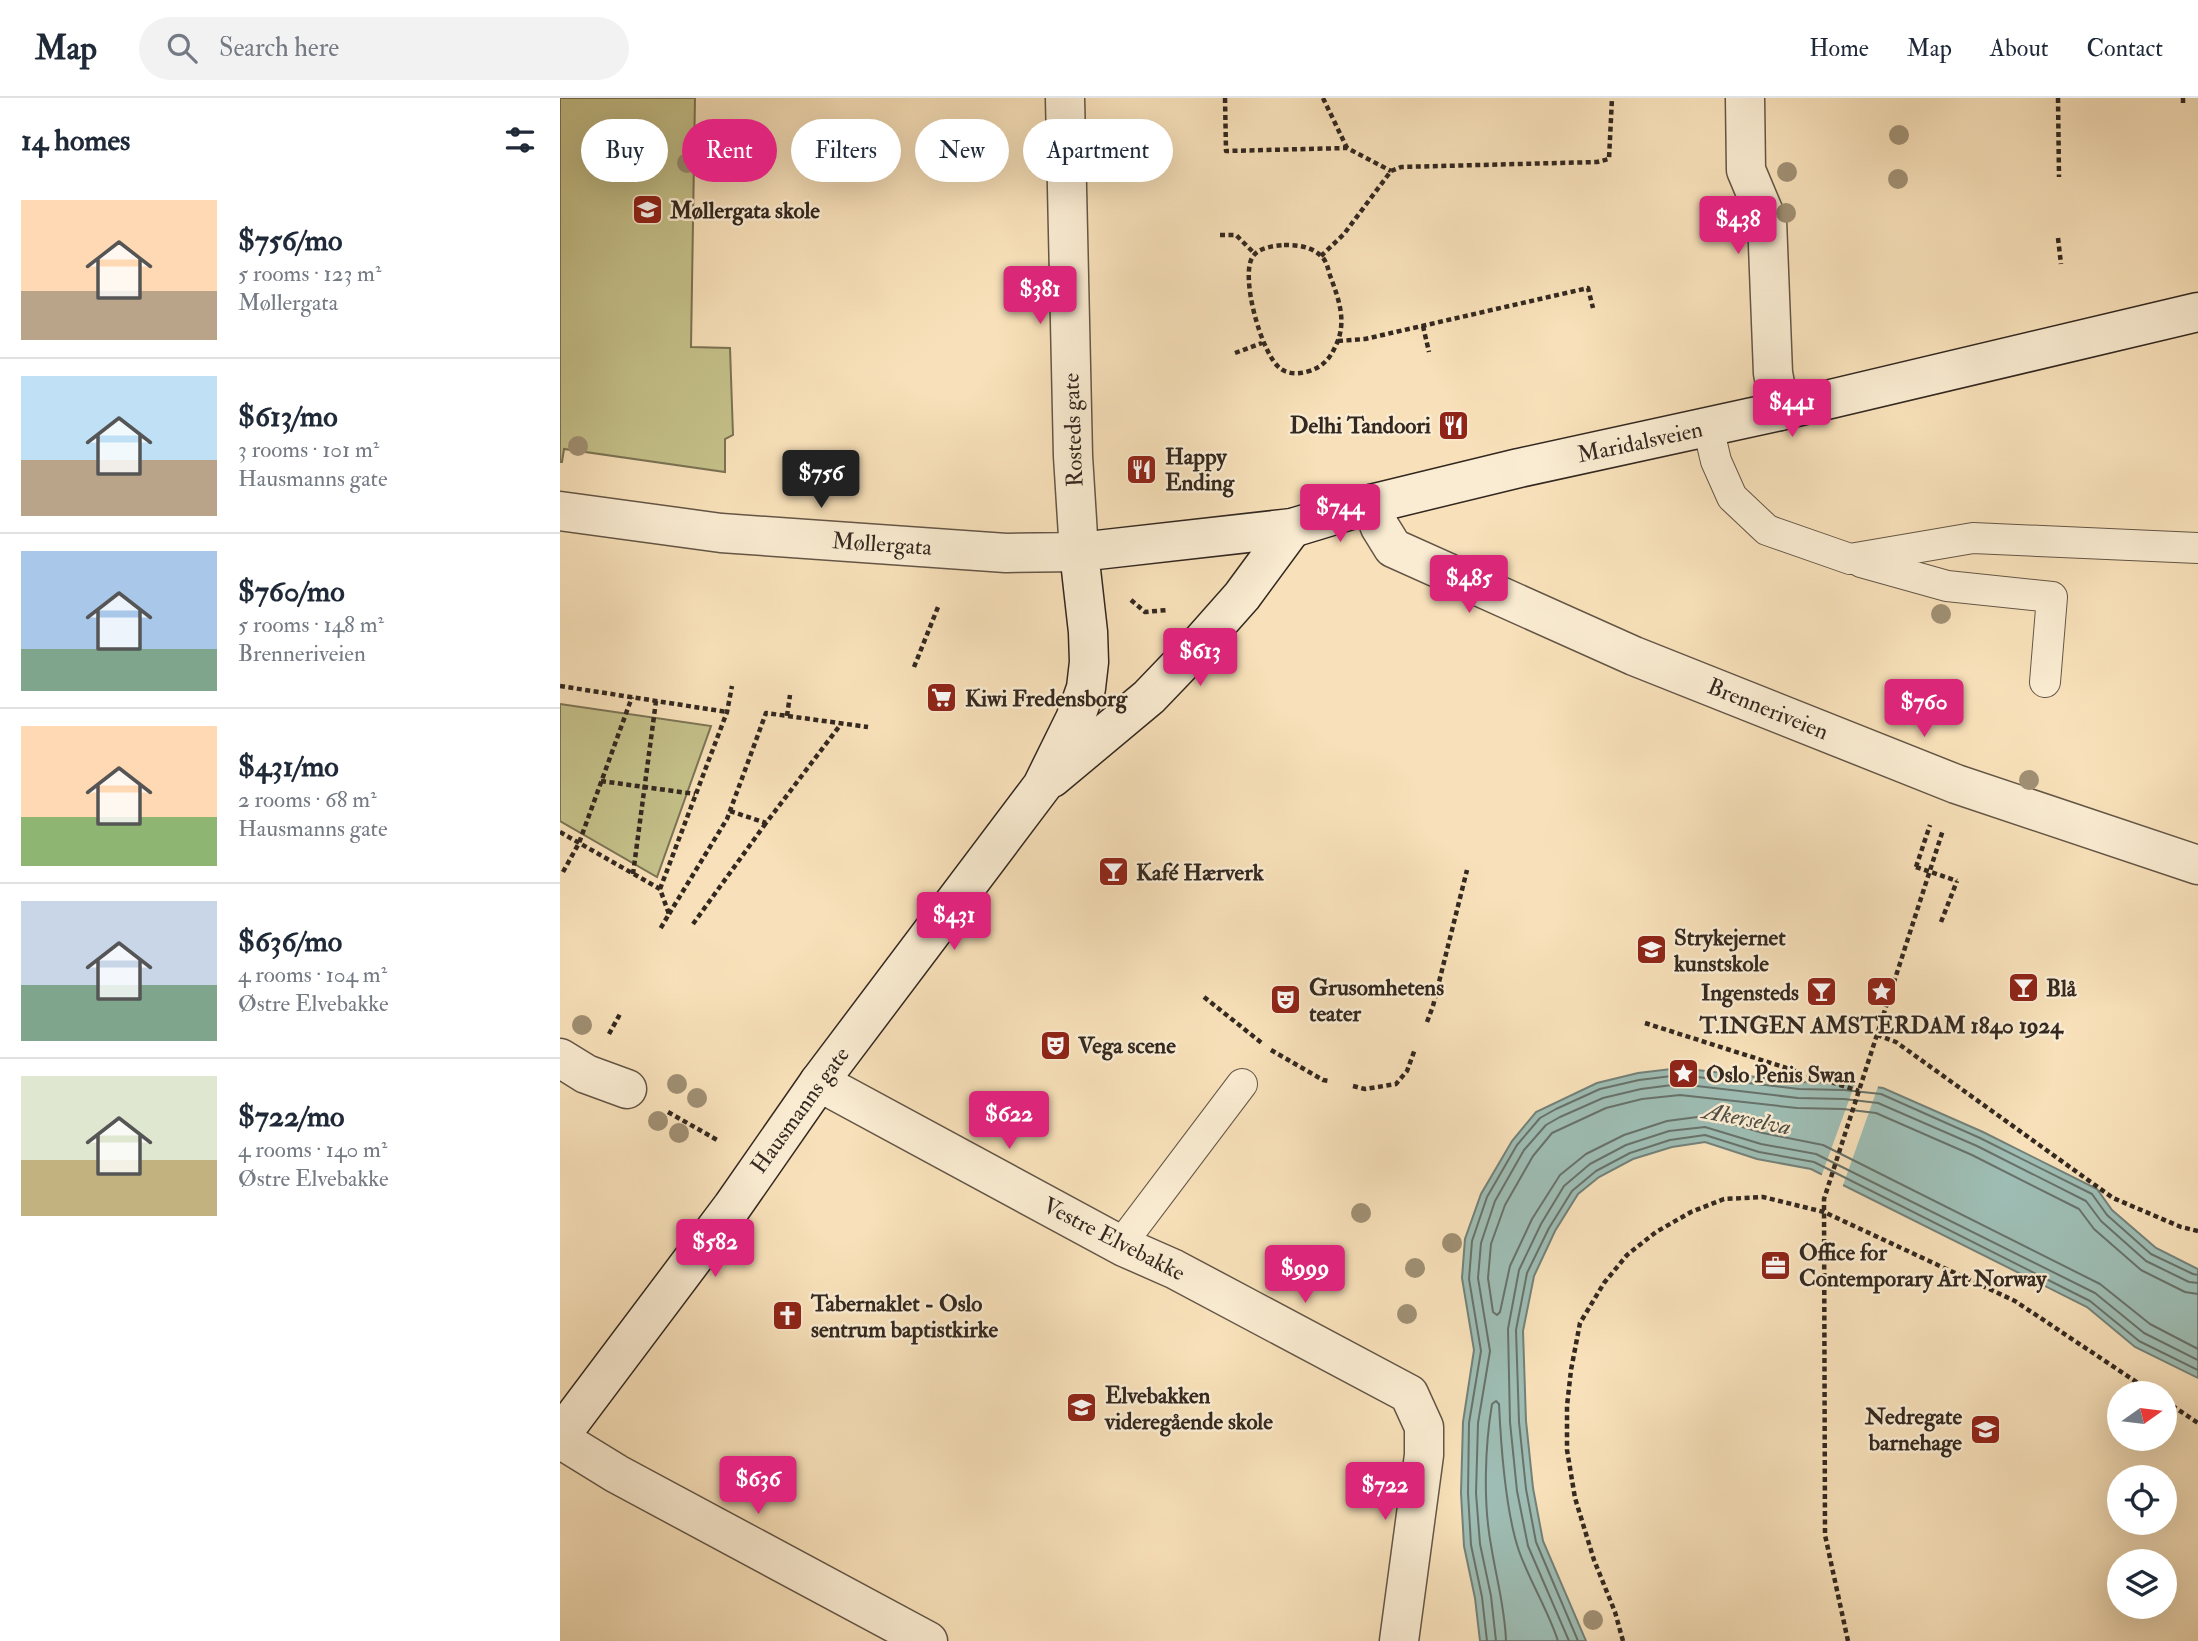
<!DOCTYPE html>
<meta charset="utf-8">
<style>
:root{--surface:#fff;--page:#f2f2f3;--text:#1f2937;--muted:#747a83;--line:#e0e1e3;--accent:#db2777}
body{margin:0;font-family:"IM FELL Double Pica",serif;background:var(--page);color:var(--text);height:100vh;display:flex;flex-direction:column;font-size:26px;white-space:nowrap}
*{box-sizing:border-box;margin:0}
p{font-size:23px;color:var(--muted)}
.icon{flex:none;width:38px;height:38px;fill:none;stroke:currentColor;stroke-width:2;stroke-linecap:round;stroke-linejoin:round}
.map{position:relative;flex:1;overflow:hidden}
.panel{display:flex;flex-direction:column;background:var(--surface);width:560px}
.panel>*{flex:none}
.hud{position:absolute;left:21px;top:21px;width:665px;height:63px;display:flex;gap:14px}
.needle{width:46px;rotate:76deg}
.buttons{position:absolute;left:1547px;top:1283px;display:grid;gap:14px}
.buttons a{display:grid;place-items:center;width:70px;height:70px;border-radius:50%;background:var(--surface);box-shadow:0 7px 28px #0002;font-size:35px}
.price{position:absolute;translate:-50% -60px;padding:0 16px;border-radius:7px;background:var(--accent);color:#fff;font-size:23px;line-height:46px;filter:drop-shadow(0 2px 4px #0008)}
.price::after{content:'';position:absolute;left:50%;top:42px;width:21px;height:16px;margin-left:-10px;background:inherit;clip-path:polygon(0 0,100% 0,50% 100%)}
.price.on{background:#222;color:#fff}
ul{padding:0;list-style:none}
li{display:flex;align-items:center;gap:21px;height:175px;padding:0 21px}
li+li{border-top:2px solid var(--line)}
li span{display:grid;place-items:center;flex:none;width:196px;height:140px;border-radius:0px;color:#555}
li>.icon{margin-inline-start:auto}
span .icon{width:84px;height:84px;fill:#fffc;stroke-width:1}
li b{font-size:30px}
h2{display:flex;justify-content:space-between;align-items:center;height:84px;padding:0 21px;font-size:30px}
.pill{padding:0 24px;border-radius:32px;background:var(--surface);box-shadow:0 7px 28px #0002;font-size:24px;line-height:63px}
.pill.on{background:var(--accent);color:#fff}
header{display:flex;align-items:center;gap:42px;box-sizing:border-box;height:98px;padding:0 35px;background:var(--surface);border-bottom:2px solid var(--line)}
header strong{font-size:33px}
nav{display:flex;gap:38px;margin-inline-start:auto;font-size:24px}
.search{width:490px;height:63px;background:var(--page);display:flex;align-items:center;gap:18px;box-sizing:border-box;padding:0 24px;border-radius:38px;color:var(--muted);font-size:26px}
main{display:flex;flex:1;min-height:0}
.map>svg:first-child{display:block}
.green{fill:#c5c18a;stroke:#7c7455;stroke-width:2}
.water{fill:#9ebdb4;stroke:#738179;stroke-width:2}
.pier{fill:#f8e1ba}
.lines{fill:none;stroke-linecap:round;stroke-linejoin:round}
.shore{stroke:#68726a;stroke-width:2}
.service-casing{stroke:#645646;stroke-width:32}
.minor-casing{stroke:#645646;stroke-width:41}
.secondary-casing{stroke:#332820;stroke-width:41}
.path{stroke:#332820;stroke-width:4.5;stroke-dasharray:5 3.5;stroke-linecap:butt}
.service{stroke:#faecd2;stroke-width:30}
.minor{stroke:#faecd2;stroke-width:38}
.secondary{stroke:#faecd2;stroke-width:38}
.path-bridge{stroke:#332820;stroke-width:4.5;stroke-dasharray:5 3.5;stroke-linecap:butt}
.tree{fill:#a09074}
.labels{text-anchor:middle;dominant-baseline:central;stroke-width:5;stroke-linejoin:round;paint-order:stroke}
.poi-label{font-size:23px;font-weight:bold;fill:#332820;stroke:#faecd2;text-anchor:start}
.street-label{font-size:23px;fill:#332820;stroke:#faecd2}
.water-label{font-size:24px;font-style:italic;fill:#4e4d45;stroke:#faecd2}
</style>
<header>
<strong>Map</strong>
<div class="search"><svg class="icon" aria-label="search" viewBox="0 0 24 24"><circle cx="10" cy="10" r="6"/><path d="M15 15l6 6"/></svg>Search here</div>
<nav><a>Home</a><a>Map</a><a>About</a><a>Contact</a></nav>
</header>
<main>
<section class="panel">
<h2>14 homes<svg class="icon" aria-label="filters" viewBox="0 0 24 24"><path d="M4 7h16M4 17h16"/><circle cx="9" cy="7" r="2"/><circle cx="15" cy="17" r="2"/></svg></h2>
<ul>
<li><span style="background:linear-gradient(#ffd9b3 65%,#b9a48a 0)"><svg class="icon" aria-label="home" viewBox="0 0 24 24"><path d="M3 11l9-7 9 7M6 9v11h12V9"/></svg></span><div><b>$756/mo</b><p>5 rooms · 123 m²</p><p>Møllergata</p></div></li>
<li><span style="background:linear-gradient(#bfe0f5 60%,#b9a48a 0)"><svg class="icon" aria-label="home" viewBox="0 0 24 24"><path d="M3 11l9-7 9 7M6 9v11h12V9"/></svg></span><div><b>$613/mo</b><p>3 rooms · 101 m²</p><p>Hausmanns gate</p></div></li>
<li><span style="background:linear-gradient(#a9c7e8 70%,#7fa58c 0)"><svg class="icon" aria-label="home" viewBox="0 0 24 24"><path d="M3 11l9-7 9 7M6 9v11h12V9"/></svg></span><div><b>$760/mo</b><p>5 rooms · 148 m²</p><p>Brenneriveien</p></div></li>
<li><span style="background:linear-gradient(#ffd9b3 65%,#8fb573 0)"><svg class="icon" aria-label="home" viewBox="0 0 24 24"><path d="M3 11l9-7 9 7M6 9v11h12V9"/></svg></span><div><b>$431/mo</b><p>2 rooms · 68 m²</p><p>Hausmanns gate</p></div></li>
<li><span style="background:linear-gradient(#c9d6e8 60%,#7fa58c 0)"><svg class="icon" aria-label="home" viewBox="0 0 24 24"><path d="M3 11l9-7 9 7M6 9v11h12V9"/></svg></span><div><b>$636/mo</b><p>4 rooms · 104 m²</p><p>Østre Elvebakke</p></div></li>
<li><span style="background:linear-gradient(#dfe7d0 60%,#c2b280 0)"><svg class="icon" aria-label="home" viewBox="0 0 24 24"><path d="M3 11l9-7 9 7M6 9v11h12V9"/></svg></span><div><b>$722/mo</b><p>4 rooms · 140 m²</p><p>Østre Elvebakke</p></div></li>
</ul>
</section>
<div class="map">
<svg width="1638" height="1543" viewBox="0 0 1638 1543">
<rect width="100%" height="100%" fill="#f8e1ba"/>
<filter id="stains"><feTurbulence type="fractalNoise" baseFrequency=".00286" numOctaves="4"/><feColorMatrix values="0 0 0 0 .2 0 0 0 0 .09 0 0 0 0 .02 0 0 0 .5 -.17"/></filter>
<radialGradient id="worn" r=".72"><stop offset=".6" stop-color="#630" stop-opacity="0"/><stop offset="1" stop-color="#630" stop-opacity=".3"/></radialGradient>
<g class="green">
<path d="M0 0H135L131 249 170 250 173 337 165 341V374L4 351 2 364H0Z"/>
<path d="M0 606 151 628 97 779 0 723Z"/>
</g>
<path class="water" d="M1120 970 1240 984 1285 985 1323 990 1423 1034 1537 1091 1552 1112 1596 1150 1638 1171V1280L1575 1249 1527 1209 1251 1071 1197 1061 1145 1044 1112 1049 1073 1061 1039 1079 1018 1096 995 1133 974 1178 963 1233 966 1323 973 1390 983 1443 1026 1543H920L915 1500 904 1448 901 1395 903 1324 914 1252 902 1180 905 1141 921 1096 952 1043 976 1014 1037 985 1078 975Z"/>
<path class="pier" d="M1296 983 1319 986 1282 1090 1261 1079Z"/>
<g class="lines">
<g class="shore">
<path d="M1638 1196 1625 1194 1581 1172 1534 1131 1519 1111 1412 1057 1316 1015 1283 1011 1237 1010 1120 997 1082 1001 1046 1010 992 1035 973 1058 945 1107 931 1146 928 1180 933 1214 937 1217 940 1214 950 1168 972 1121 1000 1077 1026 1056 1064 1037 1107 1023 1145 1018 1203 1035 1263 1047 1540 1186 1590 1226 1638 1251"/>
<path d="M927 1543 922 1499 911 1447 908 1395 909 1325 921 1253 909 1181 912 1143 927 1099 957 1047 980 1020 996 1011 1040 991 1079 982 1120 977 1239 991 1284 992 1321 996 1420 1040 1532 1096 1547 1117 1591 1156 1633 1176 1638 1177"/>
<path d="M936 1543 931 1498 920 1446 916 1395 918 1325 930 1253 918 1180 921 1145 935 1103 964 1052 986 1027 1000 1019 1043 1000 1081 991 1120 986 1238 1000 1284 1001 1318 1005 1417 1048 1526 1103 1541 1123 1586 1163 1629 1184 1638 1185"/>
<path d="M946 1543C945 1510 936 1479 931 1447 923 1404 925 1348 932 1306L936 1303 939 1306C941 1349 945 1412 959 1453 970 1484 988 1512 998 1543"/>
<path d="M1009 1543 968 1448 957 1393 950 1324 948 1231 959 1172 981 1126 1004 1088 1030 1066 1066 1047 1109 1033 1145 1029 1201 1046 1256 1056 1535 1195 1584 1235 1638 1262"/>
<path d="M1018 1543 976 1444 966 1391 959 1324 956 1232 967 1175 989 1130 1012 1093 1036 1073 1070 1055 1110 1042 1145 1037 1199 1054 1254 1064 1530 1203 1579 1243 1638 1272"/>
</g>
<defs>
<g id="service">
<path d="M1148 329 1156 363 1172 399 1207 432 1290 461 1413 440 1638 450"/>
<path d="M1301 464 1387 488 1492 499 1485 584"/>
<path d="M564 1149 571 1133 682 986"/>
</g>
<g id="minor">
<path d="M1185 0 1186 72 1207 122 1213 275 1220 313"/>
<path d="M811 406 820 429 833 450 1074 558 1396 686 1638 767"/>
<path d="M0 413 161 435 446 455 519 454 513 358 505 0"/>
<path d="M0 960 26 976 67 991"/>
<path d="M259 984 564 1149 614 1171 849 1296 864 1329V1357L839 1543"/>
<path d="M0 1341 57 1376 368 1543"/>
</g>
<g id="secondary">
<path d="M492 680 589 599 636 550 682 498 732 430"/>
<path d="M0 1338 172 1109 259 984 482 688 515 621 526 590 529 564 528 534 519 454 732 430 811 406 959 370 1220 313 1638 214"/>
</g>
</defs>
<use href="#service" class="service-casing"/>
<use href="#minor" class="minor-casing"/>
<use href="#secondary" class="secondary-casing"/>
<g class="path">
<path d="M665 0 666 53 787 50 831 73"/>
<path d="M763 0 787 50"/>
<path d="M1498 0 1499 79"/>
<path d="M1623 0V5"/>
<path d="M660 137H676L695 156"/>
<path d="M1498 140 1501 166"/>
<path d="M724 147C738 147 752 148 763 160 768 166 768 173 771 180 779 202 787 224 776 247 770 261 762 270 746 274 738 276 728 276 721 271 702 259 678 174 694 157 701 149 714 148 724 147Z"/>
<path d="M761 158 784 136 831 73 841 69 1037 64 1049 61 1052 0"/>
<path d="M863 228 869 254"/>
<path d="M778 243 805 241 1028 190 1033 210"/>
<path d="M675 255 702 245"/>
<path d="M571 502 585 514 607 512"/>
<path d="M354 569 378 509"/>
<path d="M0 588 167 614"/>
<path d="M227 618 230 597"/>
<path d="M41 683 135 696"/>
<path d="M170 713 206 725 281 626"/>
<path d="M0 734 100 791 109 816 99 833"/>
<path d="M1356 769 1370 727"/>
<path d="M3 774 19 745 72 599"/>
<path d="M73 776 96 603"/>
<path d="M100 791 167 614 172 588"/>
<path d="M109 816 167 721 206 615 308 629"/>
<path d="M1381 824 1397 783"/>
<path d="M133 826 206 725"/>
<path d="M644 899 703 946"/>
<path d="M867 924 873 908 907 772"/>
<path d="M1085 925 1299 993"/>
<path d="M49 936 60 916"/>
<path d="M1317 937 1336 944 1553 1100 1621 1129 1638 1133"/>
<path d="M711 952 763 982 769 983"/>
<path d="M793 988 805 991 836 986 847 973 855 951"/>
<path d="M108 1014 159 1043"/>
<path d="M1605 1303 1638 1325"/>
<path d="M1063 1543 1055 1514 1034 1462 1015 1400 1007 1352V1308L1011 1272 1020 1225 1044 1185 1067 1157 1096 1134 1131 1114 1164 1101 1203 1099 1264 1114 1455 1203 1593 1295"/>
<path d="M1288 1543 1265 1437 1264 1101 1383 732"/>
</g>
<use href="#service" class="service"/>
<use href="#minor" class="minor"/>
<use href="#secondary" class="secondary"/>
<path class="path-bridge" d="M1356 769 1397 783"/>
</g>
<g class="tree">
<circle cx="1339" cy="37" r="10"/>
<circle cx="127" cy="65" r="10"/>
<circle cx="1227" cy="74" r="10"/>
<circle cx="1338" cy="81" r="10"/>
<circle cx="1226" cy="115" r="10"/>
<circle cx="18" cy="348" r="10"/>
<circle cx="1381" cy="516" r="10"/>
<circle cx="1469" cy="682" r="10"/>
<circle cx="22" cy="927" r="10"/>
<circle cx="117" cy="986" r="10"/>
<circle cx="137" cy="1000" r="10"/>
<circle cx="98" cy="1023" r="10"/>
<circle cx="119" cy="1035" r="10"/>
<circle cx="801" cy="1115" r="10"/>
<circle cx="892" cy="1145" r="10"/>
<circle cx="769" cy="1167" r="10"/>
<circle cx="855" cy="1170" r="10"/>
<circle cx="847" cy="1216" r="10"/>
<circle cx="1033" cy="1522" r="10"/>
</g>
<defs>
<symbol id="school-square" viewBox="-11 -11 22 22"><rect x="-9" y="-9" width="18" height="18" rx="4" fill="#8f2418" stroke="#faecd2"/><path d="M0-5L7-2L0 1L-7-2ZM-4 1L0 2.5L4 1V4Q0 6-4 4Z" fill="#fff"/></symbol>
<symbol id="restaurant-square" viewBox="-11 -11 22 22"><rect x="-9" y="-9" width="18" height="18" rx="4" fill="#8f2418" stroke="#faecd2"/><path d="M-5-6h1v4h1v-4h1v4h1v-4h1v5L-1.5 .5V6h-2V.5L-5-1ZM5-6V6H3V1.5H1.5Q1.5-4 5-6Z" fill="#fff"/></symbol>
<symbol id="supermarket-square" viewBox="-11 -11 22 22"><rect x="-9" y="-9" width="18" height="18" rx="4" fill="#8f2418" stroke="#faecd2"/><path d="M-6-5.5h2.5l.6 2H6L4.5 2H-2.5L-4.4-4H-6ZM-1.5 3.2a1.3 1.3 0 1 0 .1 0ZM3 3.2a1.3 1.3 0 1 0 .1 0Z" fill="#fff"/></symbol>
<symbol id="bar-square" viewBox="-11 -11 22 22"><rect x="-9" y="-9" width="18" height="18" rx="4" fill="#8f2418" stroke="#faecd2"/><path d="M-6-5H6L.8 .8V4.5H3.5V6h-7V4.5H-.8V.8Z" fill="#fff"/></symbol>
<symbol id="sight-square" viewBox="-11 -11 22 22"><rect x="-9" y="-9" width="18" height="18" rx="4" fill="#8f2418" stroke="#faecd2"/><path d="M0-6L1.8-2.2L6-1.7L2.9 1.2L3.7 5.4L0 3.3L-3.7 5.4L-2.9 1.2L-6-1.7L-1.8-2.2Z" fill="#fff"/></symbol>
<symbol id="theatre-square" viewBox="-11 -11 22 22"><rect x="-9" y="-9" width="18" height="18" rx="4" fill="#8f2418" stroke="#faecd2"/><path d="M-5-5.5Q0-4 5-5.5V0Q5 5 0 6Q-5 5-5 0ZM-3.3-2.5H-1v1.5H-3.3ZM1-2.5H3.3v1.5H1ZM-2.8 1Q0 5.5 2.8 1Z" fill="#fff"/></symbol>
<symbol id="office-square" viewBox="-11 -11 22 22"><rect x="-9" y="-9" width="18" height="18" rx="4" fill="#8f2418" stroke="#faecd2"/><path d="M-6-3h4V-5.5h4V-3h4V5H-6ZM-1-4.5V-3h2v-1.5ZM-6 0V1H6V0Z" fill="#fff"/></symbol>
<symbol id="church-square" viewBox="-11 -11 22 22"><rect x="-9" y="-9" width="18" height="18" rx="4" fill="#8f2418" stroke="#faecd2"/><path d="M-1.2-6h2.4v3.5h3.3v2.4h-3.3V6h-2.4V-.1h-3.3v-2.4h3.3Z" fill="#fff"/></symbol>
</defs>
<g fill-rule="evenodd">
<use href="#school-square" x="70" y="94" width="35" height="35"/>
<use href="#restaurant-square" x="876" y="310" width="35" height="35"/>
<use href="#restaurant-square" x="564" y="354" width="35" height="35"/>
<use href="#supermarket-square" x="364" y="582" width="35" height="35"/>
<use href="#bar-square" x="536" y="756" width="35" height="35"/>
<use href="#school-square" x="1074" y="834" width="35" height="35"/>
<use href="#bar-square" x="1446" y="872" width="35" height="35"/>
<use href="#sight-square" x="1304" y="876" width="35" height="35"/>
<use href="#bar-square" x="1244" y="876" width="35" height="35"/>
<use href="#theatre-square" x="708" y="884" width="35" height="35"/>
<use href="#theatre-square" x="478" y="930" width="35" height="35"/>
<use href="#sight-square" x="1106" y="958" width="35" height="35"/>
<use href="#office-square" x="1198" y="1150" width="35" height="35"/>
<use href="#church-square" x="210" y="1200" width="35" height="35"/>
<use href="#school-square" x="504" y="1292" width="35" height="35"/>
<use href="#school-square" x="1408" y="1314" width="35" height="35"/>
</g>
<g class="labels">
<g class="poi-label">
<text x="110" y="112">Møllergata skole</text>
<text x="871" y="327" text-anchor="end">Delhi Tandoori</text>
<text x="605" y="358">Happy<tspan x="605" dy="26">Ending</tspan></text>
<text x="405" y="600">Kiwi Fredensborg</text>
<text x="576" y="774">Kafé Hærverk</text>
<text x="1114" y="839">Strykejernet<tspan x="1114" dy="26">kunstskole</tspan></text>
<text x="749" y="889">Grusomhetens<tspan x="749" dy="26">teater</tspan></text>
<text x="1486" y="890">Blå</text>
<text x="1239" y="894" text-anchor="end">Ingensteds</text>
<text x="1321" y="927" text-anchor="middle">T.INGEN AMSTERDAM 1840 1924</text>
<text x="518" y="947">Vega scene</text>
<text x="1146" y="976">Oslo Penis Swan</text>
<text x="1239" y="1154">Office for<tspan x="1239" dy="26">Contemporary Art Norway</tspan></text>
<text x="251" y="1205">Tabernaklet - Oslo<tspan x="251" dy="26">sentrum baptistkirke</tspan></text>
<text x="545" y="1297">Elvebakken<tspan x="545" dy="26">videregående skole</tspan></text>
<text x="1402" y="1318" text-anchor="end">Nedregate<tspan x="1402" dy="26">barnehage</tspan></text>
</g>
<g class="street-label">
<text transform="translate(513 332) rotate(-92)">Rosteds gate</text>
<text transform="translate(1080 344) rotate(-12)">Maridalsveien</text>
<text transform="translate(322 446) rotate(4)">Møllergata</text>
<text transform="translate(1208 611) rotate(22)">Brenneriveien</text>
<text transform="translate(240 1012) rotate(-54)">Hausmanns gate</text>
<text transform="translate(554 1141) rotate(27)">Vestre Elvebakke</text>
</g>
<g class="water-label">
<text transform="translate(1187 1021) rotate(11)">Akerselva</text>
</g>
</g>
<rect width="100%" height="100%" filter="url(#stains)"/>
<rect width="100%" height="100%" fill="url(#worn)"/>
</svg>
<div class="buttons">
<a><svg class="needle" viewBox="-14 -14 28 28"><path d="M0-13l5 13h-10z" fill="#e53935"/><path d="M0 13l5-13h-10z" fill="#747a83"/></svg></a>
<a><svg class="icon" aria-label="locate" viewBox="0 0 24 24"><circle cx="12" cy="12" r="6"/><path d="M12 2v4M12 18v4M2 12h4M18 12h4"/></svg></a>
<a><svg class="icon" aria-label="layers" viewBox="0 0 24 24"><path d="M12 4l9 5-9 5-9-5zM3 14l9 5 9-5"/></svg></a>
</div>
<b class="price" style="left:1178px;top:158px">$438</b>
<b class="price" style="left:480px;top:228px">$381</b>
<b class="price" style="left:1232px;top:341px">$441</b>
<b class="price on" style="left:261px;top:412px">$756</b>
<b class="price" style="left:780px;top:446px">$744</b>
<b class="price" style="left:909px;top:517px">$485</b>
<b class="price" style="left:640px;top:590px">$613</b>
<b class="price" style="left:1364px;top:641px">$760</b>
<b class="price" style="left:394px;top:854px">$431</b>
<b class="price" style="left:449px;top:1053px">$622</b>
<b class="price" style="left:155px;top:1181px">$582</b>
<b class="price" style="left:745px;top:1207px">$999</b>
<b class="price" style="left:198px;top:1418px">$636</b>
<b class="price" style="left:825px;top:1424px">$722</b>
<div class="hud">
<a class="pill">Buy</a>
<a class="pill on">Rent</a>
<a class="pill">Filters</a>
<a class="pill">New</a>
<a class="pill">Apartment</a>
</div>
</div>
</main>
